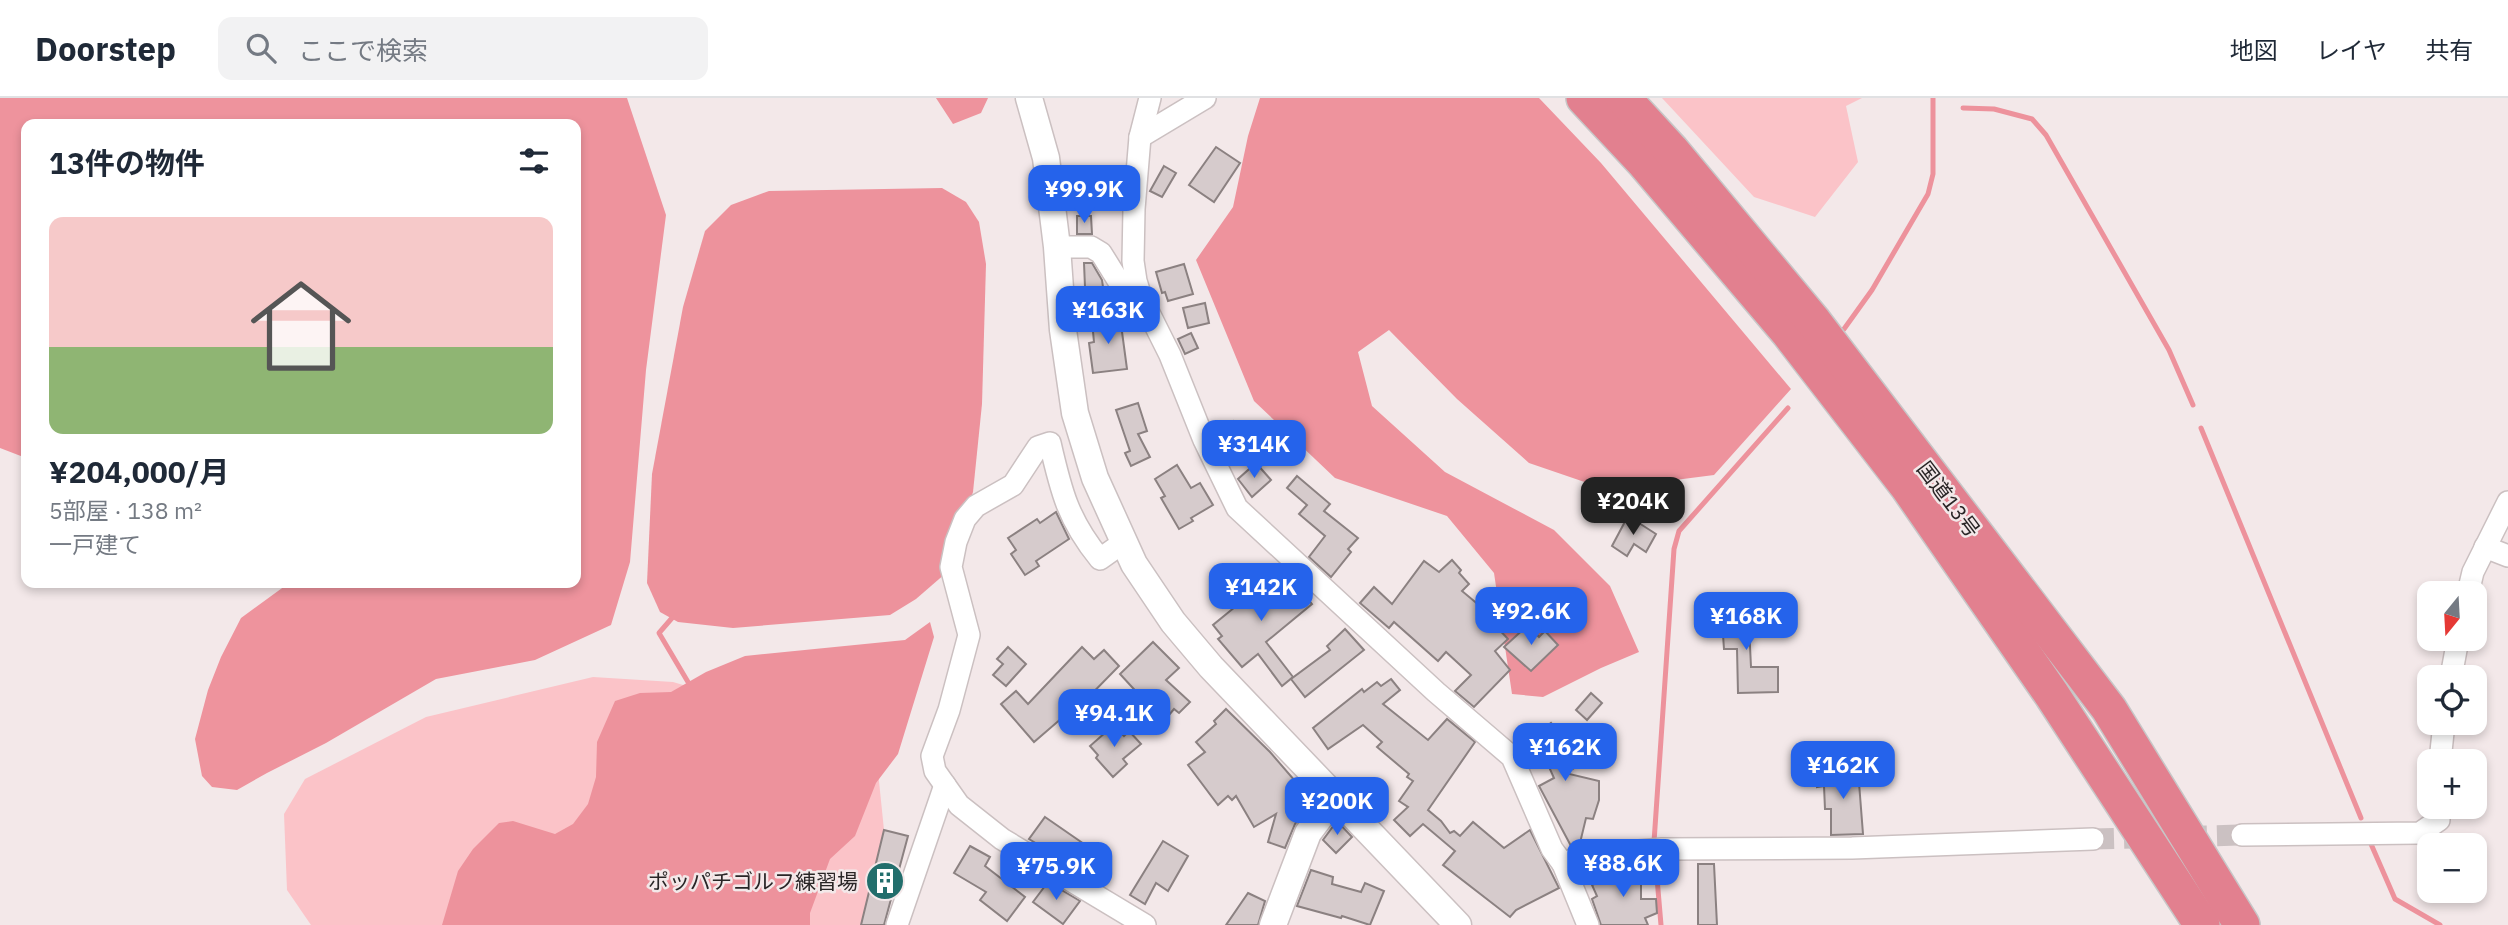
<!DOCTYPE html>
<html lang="ja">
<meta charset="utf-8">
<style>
:root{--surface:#fff;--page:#f2f2f3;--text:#1f2937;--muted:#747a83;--line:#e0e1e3;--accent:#2563eb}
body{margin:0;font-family:"IBM Plex Sans","Noto Sans JP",sans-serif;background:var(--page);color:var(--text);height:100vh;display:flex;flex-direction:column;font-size:26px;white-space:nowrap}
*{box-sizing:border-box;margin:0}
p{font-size:23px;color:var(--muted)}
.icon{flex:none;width:38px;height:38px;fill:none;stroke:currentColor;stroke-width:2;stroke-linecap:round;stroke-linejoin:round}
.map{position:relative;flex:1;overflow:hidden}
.panel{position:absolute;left:21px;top:21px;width:560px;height:469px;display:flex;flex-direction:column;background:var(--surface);border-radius:14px;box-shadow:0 4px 10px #0003}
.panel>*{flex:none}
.needle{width:46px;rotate:198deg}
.controls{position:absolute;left:2417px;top:483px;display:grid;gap:14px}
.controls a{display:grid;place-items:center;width:70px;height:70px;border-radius:14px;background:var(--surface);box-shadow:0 4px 10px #0003;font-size:35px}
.price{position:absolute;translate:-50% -60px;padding:0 16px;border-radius:14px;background:var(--accent);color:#fff;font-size:23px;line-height:46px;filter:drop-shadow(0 2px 4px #0008)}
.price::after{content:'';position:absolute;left:50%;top:42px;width:21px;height:16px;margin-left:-10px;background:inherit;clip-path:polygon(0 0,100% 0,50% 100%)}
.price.selected{background:#222;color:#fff}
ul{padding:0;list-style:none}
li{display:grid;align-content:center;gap:14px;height:371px;padding:0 28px}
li+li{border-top:2px solid var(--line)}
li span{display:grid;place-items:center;height:217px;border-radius:14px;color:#555}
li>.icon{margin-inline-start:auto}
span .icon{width:126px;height:126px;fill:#fffc;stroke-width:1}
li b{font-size:30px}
h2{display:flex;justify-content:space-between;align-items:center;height:84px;padding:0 28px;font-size:30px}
header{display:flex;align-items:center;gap:42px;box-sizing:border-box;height:98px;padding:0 35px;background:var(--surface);border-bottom:2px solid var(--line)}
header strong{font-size:33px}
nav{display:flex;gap:38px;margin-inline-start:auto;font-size:24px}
.search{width:490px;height:63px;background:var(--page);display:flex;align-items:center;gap:18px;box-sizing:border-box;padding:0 24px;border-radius:14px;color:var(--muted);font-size:26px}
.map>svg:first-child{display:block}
.green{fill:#fbc3c8}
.forest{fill:#ee939d}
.water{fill:#ed929c}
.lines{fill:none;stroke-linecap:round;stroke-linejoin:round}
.stream{stroke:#ed929c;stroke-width:5}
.building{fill:#d6cbcc;stroke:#8b8181;stroke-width:2}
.minor-tunnel{stroke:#cbc1c2;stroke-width:21;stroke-dasharray:21 10;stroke-linecap:butt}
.minor-casing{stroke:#cbc0c1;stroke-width:24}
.tertiary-casing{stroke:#cbc0c1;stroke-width:29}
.trunk-casing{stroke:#c7c6c7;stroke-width:38}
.minor{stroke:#fff;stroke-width:21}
.tertiary{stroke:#fff;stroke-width:26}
.trunk{stroke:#e2808f;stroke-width:35}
.labels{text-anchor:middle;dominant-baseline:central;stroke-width:5;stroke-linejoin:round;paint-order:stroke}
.street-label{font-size:21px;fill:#292526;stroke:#f3e8e9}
.poi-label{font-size:21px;fill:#292526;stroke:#f3e8e9;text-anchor:end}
</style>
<header>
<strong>Doorstep</strong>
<div class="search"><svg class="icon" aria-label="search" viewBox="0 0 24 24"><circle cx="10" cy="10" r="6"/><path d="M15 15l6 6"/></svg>ここで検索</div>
<nav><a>地図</a><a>レイヤ</a><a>共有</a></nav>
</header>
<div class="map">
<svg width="2508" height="827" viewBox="0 0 2508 827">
<rect width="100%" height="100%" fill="#f3e8e9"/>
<g class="green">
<path d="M1662 0H1862L1846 8 1858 64 1815 119 1754 99Z"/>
<path d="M593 579 673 584 875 644 884 732 861 827H311L287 792 284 716 305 681 426 619Z"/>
</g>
<g class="forest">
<path d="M0 0H627L666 117 646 272 630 464 611 527 535 562 436 581 326 645 267 675 237 692 212 689 202 678 195 641 208 592 221 559 241 520 289 485H576V26H26V360L0 350Z"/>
<path d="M936 0H988L981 15 953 26Z"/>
<path d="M1260 0H1539L1601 65 1791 291 1714 377 1605 391 1529 365 1457 301 1389 232 1358 254 1372 308 1445 374 1554 432 1610 488 1639 554 1601 570 1543 599 1512 596 1494 475 1447 418 1335 380 1254 303 1196 162 1233 109 1248 38Z"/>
</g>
<g class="water">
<path d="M942 90 966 104 979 124 986 166 982 306 973 394 946 475 916 501 890 517 733 530 678 524 660 514 647 485 652 376 683 209 705 133 731 107 769 93Z"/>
<path d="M930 524 934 539 898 656 876 685 855 738 830 761 810 815V827H442L458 773 473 751 499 725 513 723 555 736 573 726 588 706 596 679 597 644 615 603 640 595 671 594 706 574 745 558 905 542Z"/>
</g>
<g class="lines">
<g class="stream">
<path d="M1963 10 1994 11 2032 21 2046 37 2169 252 2193 307"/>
<path d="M1844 231 1872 192 1928 96 1933 76V0"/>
<path d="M2201 330 2361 720"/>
<path d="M672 520 659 535 688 584"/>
<path d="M1654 744 1674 451 1679 433 1788 310"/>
<path d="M2371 746 2395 801 2440 827"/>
<path d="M1656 768 1661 827"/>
</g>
</g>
<g class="building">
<path d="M1216 49 1240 65 1214 104 1189 87Z"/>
<path d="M1164 68 1176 75 1162 99 1150 93Z"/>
<path d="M1077 118H1091L1092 136H1077Z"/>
<path d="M1084 165H1092L1102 182 1103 189H1085Z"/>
<path d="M1184 166 1193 196 1168 203 1165 194 1162 195 1156 174Z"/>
<path d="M1205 205 1209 225 1188 230 1183 210Z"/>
<path d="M1120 219 1127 271 1093 275 1089 245 1094 244 1092 223Z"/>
<path d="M1191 235 1198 250 1185 256 1178 241Z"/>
<path d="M1138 305 1147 333 1138 336 1150 359 1131 368 1125 355 1130 353 1116 312Z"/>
<path d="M1233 323 1245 354 1228 361 1214 331Z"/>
<path d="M1256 365 1271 382 1252 399 1238 381Z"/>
<path d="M1177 367 1191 390 1200 385 1213 407 1191 420 1193 423 1179 431 1161 400 1165 398 1155 381Z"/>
<path d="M1297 378 1330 406 1324 413 1358 440 1348 451 1351 454 1331 479 1309 459 1325 438 1299 416 1307 407 1287 390Z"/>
<path d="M1056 414 1069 441 1036 463 1039 468 1025 477 1011 456 1016 452 1008 440 1037 421 1040 425Z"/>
<path d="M1628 418 1656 436 1646 454 1634 446 1627 458 1612 448Z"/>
<path d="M1452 462 1461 472 1459 475 1469 486 1462 493 1480 508 1479 510 1508 541 1495 553 1510 572 1474 609 1455 593 1471 577 1446 554 1438 563 1394 524 1389 530 1360 505 1374 489 1392 506 1424 463 1439 474Z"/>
<path d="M1257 478 1271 495 1291 480 1312 506 1266 544 1293 579 1282 588 1258 556 1242 569 1218 541 1222 538 1213 527 1246 500 1239 493Z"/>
<path d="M1748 507 1751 569H1778V594L1738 595 1737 551H1724L1721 508Z"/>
<path d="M1528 527 1539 539 1545 533 1558 547 1531 573 1504 549Z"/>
<path d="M1345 531 1364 552 1305 599 1291 581 1330 552 1327 548Z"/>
<path d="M1153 544 1179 570 1166 582 1190 604 1179 615 1174 611 1169 617 1148 596 1143 601 1120 576Z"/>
<path d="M1008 549 1026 566 1006 588 993 577 1003 566 997 561Z"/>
<path d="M1082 549 1094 561 1104 552 1119 568 1066 622 1063 619 1034 644 1001 606 1016 593 1028 606Z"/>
<path d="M1391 581 1400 592 1383 606 1428 642 1447 621 1475 644 1428 712 1441 723 1450 735 1454 733 1460 738 1473 724 1504 750 1530 732 1559 790 1516 812 1510 819 1443 767 1455 753 1423 726 1410 738 1394 722 1408 709 1399 703 1413 683 1407 679 1409 676 1377 649 1382 644 1363 627 1328 651 1313 630 1362 591 1364 594 1377 584 1381 588Z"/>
<path d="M1591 595 1602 605 1587 622 1576 612Z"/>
<path d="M1226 611 1270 654 1295 683 1297 682 1301 686 1313 702 1295 726 1285 750 1268 744 1276 716 1254 729 1236 698 1232 702 1228 698 1218 707 1188 667 1205 654 1196 644 1216 626 1214 623Z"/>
<path d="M1551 625 1572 651 1579 648 1587 663 1565 675 1599 683V702L1593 721 1586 720 1580 745 1571 748 1539 688 1554 680 1541 651 1527 661 1521 649Z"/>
<path d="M1114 627 1124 638 1129 633 1141 646 1123 661 1127 666 1113 679 1096 660 1098 657 1090 648Z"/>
<path d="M1858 672 1863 736 1831 737V711H1825L1824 688 1817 689V673Z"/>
<path d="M1045 719 1110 764 1096 782 1029 741Z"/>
<path d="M1337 723 1352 739 1336 755 1323 742Z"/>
<path d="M884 732 908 738 884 827H861Z"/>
<path d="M1163 743 1188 758 1168 793 1156 785 1145 806 1130 797Z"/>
<path d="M970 748 990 759 985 768 1025 799 1007 823 980 802 986 794 954 775Z"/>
<path d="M1641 766V801H1656L1657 815 1645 820 1648 827H1601L1592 801 1597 798 1592 787 1618 775V768Z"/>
<path d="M1698 766H1714L1717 827H1698Z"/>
<path d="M1311 772 1333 779 1332 786 1361 794 1365 785 1384 793 1370 827 1342 818 1341 820 1297 808Z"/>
<path d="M1048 784 1080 803 1063 826 1033 804Z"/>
<path d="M1248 795 1265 803 1258 827H1226Z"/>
</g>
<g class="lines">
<path class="minor-tunnel" d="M2093 741 2242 737"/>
<defs>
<g id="minor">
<path d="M1150 0 1140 39 1134 111 1133 163 1136 183 1141 199 1170 257 1204 342 1237 410 1436 594 1512 659 1552 751 1563 766"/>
<path d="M1140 39 1205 0"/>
<path d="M1057 149H1091L1101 155 1129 200 1141 199"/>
<path d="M1124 444 1100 461C1068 422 1061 393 1050 345L1038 349 1013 387 976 408 965 421 956 444 951 469 969 537 949 612 932 658 935 673 959 707 1002 741 1145 827"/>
<path d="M2485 449 2508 458"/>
<path d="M2468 495 2473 474 2508 404"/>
<path d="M2451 579 2458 541"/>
<path d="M2440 663 2444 625"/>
<path d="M2242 737 2420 735 2439 722V709"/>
<path d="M897 827 945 687"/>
<path d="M1588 827 1563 766 1581 758 1662 751 1852 750 2093 741"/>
</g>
<g id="tertiary">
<path d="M1029 0 1046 60 1057 149 1063 232 1075 315 1095 380 1134 466 1173 524 1211 569 1458 827"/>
<path d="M1273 827 1308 735 1336 698"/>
</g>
<g id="trunk">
<path d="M1584 0 1643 63 1789 235 1908 389 2052 597 2202 827"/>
<path d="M1623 0 1671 52 1814 224 2109 611 2242 827"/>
</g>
</defs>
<use href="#minor" class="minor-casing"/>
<use href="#tertiary" class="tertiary-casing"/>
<use href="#trunk" class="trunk-casing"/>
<use href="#minor" class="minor"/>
<use href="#tertiary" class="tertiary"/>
<use href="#trunk" class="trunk"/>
</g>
<defs>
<symbol id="building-disc" viewBox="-11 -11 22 22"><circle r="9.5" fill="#226e6c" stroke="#f3e8e9"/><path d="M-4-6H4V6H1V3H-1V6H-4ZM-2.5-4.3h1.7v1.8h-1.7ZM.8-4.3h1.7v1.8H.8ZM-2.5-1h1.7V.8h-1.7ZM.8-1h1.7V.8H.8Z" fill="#fff"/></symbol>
</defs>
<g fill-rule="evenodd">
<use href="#building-disc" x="863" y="761" width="44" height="44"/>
</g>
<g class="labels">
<g class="street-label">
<text transform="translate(1949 401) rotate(53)">国道13号</text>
</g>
<g class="poi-label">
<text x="858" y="783">ポッパチゴルフ練習場</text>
</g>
</g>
</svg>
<div class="controls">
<a><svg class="needle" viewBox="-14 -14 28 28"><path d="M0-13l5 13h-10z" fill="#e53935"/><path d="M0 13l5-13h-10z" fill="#747a83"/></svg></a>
<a><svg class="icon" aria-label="locate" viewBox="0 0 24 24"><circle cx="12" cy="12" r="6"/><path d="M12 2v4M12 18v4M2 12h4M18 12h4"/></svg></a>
<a>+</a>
<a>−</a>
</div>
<b class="price" style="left:1084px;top:127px">¥99.9K</b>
<b class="price" style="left:1108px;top:248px">¥163K</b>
<b class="price" style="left:1254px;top:382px">¥314K</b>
<b class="price selected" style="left:1633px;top:439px">¥204K</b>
<b class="price" style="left:1261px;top:525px">¥142K</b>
<b class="price" style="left:1531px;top:549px">¥92.6K</b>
<b class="price" style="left:1746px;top:554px">¥168K</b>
<b class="price" style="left:1114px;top:651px">¥94.1K</b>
<b class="price" style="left:1565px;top:685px">¥162K</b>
<b class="price" style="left:1843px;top:703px">¥162K</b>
<b class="price" style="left:1337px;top:739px">¥200K</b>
<b class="price" style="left:1623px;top:801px">¥88.6K</b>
<b class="price" style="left:1056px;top:804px">¥75.9K</b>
<section class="panel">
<h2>13件の物件<svg class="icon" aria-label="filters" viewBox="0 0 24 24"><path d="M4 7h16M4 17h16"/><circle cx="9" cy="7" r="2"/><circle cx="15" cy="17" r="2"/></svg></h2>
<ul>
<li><span style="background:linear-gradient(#f6c9c9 60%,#8fb573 0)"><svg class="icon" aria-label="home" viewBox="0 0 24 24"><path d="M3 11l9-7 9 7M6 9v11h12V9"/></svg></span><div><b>¥204,000/月</b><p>5部屋 · 138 m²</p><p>一戸建て</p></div></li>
</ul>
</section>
</div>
